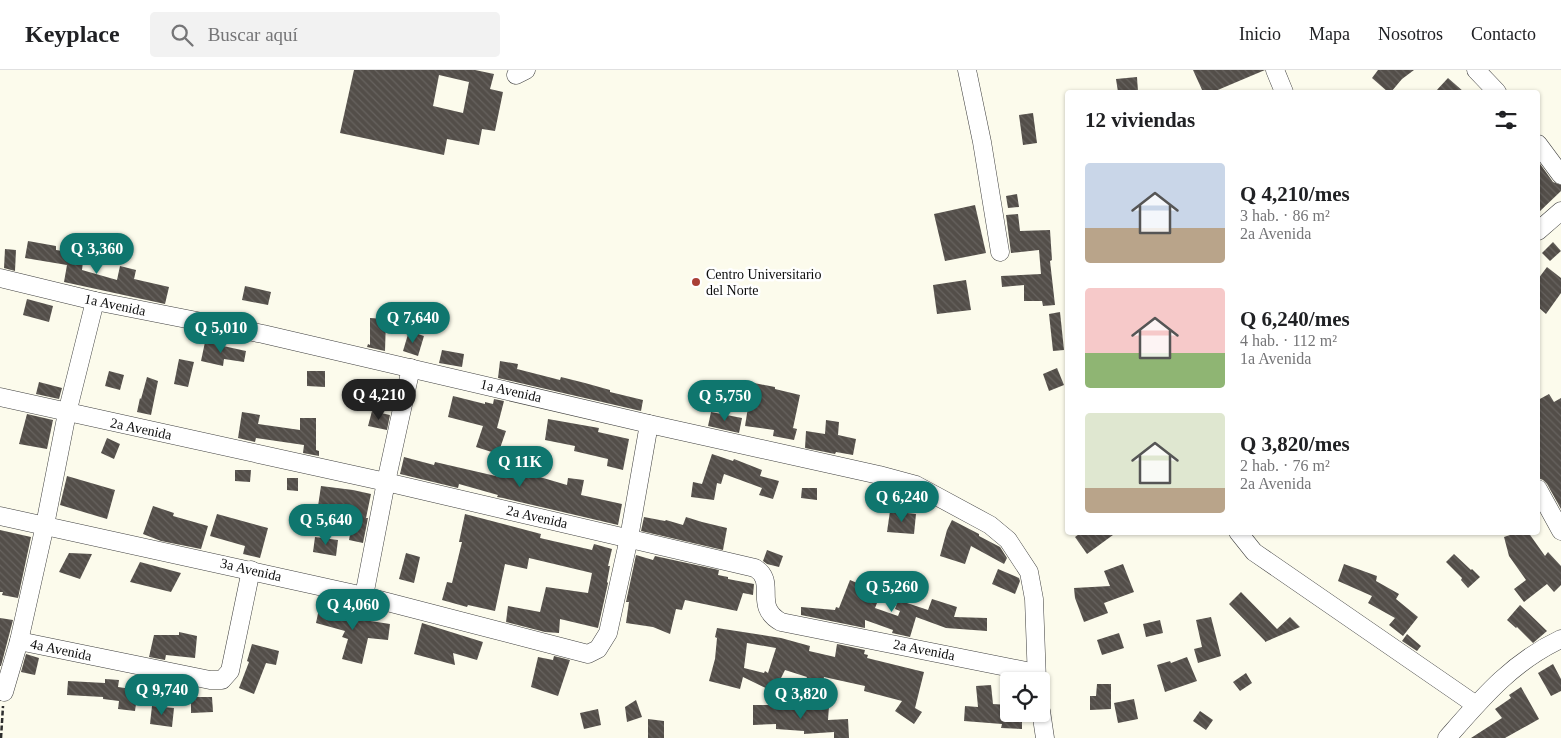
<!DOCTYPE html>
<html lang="es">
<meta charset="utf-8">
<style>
:root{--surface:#fff;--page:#f2f2f2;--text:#202124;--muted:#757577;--line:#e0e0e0;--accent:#0f766e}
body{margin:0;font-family:Georgia,serif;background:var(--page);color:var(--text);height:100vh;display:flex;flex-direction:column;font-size:19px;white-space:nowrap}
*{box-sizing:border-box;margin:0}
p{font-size:16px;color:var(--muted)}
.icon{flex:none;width:28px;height:28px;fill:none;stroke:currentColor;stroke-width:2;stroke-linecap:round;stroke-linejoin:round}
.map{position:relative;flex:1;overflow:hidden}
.panel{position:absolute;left:1065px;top:20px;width:475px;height:445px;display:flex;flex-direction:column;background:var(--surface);border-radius:5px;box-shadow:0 1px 4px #0004}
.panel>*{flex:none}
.controls{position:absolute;left:1000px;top:602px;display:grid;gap:10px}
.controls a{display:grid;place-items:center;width:50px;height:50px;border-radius:5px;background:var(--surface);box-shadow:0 1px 4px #0004;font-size:25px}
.price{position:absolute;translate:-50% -42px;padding:0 11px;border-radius:18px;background:var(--accent);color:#fff;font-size:16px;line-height:32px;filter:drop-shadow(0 1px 2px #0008)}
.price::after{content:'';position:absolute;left:50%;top:30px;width:15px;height:11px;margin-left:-8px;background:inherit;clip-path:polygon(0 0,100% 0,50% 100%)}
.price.active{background:#222;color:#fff}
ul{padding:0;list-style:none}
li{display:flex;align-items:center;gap:15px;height:125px;padding:0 20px}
li span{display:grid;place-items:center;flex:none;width:140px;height:100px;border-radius:5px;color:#555}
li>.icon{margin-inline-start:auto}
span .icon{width:60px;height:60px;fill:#fffc;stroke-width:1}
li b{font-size:21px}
h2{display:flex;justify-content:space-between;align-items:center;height:60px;padding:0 20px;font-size:21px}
header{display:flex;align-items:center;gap:30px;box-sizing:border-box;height:70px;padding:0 25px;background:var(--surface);border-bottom:1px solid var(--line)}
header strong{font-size:24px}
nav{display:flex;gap:28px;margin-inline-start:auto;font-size:18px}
.search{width:350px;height:45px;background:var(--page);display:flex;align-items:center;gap:12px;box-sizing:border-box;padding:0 18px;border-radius:5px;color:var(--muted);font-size:19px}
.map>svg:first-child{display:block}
.building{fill:url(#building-back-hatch);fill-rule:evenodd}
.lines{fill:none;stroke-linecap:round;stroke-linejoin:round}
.minor-casing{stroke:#3e3e3e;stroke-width:19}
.path{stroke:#2d2d2d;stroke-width:2.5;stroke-dasharray:5 2.5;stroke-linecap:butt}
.minor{stroke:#fff;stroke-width:18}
.poi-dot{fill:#a93f36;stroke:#fff;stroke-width:2}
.labels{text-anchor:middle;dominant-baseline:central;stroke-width:5;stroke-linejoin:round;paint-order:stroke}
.poi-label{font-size:14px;fill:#0b0b0b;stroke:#fff;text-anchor:start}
.street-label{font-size:14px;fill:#0b0b0b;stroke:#fff}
</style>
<header>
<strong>Keyplace</strong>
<div class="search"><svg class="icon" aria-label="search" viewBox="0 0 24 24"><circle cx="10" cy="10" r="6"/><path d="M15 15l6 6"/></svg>Buscar aquí</div>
<nav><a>Inicio</a><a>Mapa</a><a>Nosotros</a><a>Contacto</a></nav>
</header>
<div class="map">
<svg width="1561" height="668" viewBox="0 0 1561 668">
<defs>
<pattern id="building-back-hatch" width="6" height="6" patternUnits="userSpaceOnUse" patternTransform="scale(1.25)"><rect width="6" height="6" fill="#534e49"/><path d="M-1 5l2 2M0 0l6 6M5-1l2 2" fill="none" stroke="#67635f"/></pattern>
</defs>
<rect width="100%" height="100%" fill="#fcfbec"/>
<g class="building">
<path d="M354 0H475L494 4 490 19 503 22 495 61 482 59 479 75 447 69 444 85 340 63ZM439 5 469 12 463 43 433 36Z"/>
<path d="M1193 0H1265L1213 22H1203Z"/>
<path d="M1378 0H1414L1402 9 1391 22H1388L1372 8Z"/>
<path d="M1137 7 1138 22H1118L1116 9Z"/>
<path d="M1448 8 1464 22H1435Z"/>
<path d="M1033 43 1037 73 1023 75 1019 45Z"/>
<path d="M1538 91 1553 112 1561 115V121L1538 143Z"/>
<path d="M1017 124 1019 137 1008 138 1006 126Z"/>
<path d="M975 135 986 183 945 191 934 144Z"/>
<path d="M1018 144 1020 161 1050 160 1052 190 1050 191 1055 235 1043 236 1042 231H1024V215L1002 217 1001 206 1041 204 1039 180 1011 183 1006 145Z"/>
<path d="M28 171 56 176V180L84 184 82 200 117 210 120 196 136 200 134 209 169 217 165 234 64 212 67 195 25 188Z"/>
<path d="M1553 172 1561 181 1550 191 1542 183Z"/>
<path d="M5 179 16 180 15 201 4 198Z"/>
<path d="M1547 197 1561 208V223L1546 244 1538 237V209Z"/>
<path d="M966 210 971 240 937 244 933 215Z"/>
<path d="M245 216 271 222 268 235 242 230Z"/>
<path d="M27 229 53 236 49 252 23 245Z"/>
<path d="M1060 242 1064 280 1053 281 1049 244Z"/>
<path d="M370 248 386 249 385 281 367 277 368 274 370 275Z"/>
<path d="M409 261 424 266 418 286 403 281Z"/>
<path d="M205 272 246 281 244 292 224 289 223 296 201 291Z"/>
<path d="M442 280 464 284 462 297 439 293Z"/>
<path d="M179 289 194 292 188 317 174 314Z"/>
<path d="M500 291 518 294 517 299 560 310 561 307 585 313 610 320V322L643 330 641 341 498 308Z"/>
<path d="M1057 298 1064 315 1049 321 1043 304Z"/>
<path d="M109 301 124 305 120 320 105 316Z"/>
<path d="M307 301H325V317L307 316Z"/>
<path d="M147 307 158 311 151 345 137 342 140 328 141 329Z"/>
<path d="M39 312 62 318 59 329 36 324Z"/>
<path d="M754 313 775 317V319L800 325 793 358 797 359 794 370 773 366 774 360 745 356 749 331 750 332Z"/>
<path d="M1549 324 1554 332 1561 328V439L1547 414 1543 410 1538 408V330Z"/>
<path d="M453 326 485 334V332L493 334 494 329 504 331 497 358 506 361 498 384 476 377 483 356 448 347Z"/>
<path d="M372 341 390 345 387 360 368 356Z"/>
<path d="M242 342 260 345 258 354 300 360V348H316V380L319 381V386L303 383 304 375 256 368 255 372 238 368Z"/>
<path d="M711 342 742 348 739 363 708 356Z"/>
<path d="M27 344 53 350 47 379 19 374Z"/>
<path d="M548 349 599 358 598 362 629 369 623 400 607 396 608 389 574 381 575 376 545 370Z"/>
<path d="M826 350 839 352 838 365 856 369 853 385 836 382 835 384 805 378 806 361 825 364Z"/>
<path d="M107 368 120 374 114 389 101 383Z"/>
<path d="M712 384 733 391 734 389 762 400 760 406 779 411 773 429 759 425 762 418 724 404 721 414 717 413 714 430 691 427 693 412 702 414Z"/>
<path d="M404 387 434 395 435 392 500 407 505 390 524 396 526 391 536 394 533 405 567 415 568 408 584 410 581 425 622 434 618 455 503 428 497 427 498 425 459 414 458 418 400 404Z"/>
<path d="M235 400H251L250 412 235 411Z"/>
<path d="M67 406 115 420 107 449 60 435Z"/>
<path d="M287 408H298V421L287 420Z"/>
<path d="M321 416 353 420 371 424 366 448H368L363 473 349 470 353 448 317 443Z"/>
<path d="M802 418H817V430L801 428Z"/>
<path d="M153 436 174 443 173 446 208 456 201 479 161 471 143 464Z"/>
<path d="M890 441 916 444 914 464 887 462Z"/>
<path d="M217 444 268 458 260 488 243 484 245 476 210 466Z"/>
<path d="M465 444 541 464 540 468 592 480 594 474 612 479 608 496H610L607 512 608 513 598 558 560 549 559 563 545 562 506 552 508 536 540 542 546 517 588 523 592 503 529 488 527 499 505 494 495 541 468 535 467 537 442 530 447 512 452 513 462 472H459Z"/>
<path d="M644 447 665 451 666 450 683 455 686 447 702 452 727 458 723 480 641 461Z"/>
<path d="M952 450 979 464V466L1000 477 1007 488 1004 494 971 476 965 494 940 486 947 460Z"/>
<path d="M0 460 31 467 18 528 2 525 3 522H0Z"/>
<path d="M1082 462H1117L1087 484 1075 467Z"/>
<path d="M1519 462H1528L1545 486 1548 482 1561 496V515L1554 522 1547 514 1524 532 1514 519 1526 510 1509 486 1504 467Z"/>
<path d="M315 467 338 470 336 486 313 482Z"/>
<path d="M767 480 783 486 779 497 767 494 763 491Z"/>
<path d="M69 483 92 484 80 509 59 502Z"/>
<path d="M406 483 420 487 414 513 399 509Z"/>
<path d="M1454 484 1471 500 1472 499 1480 507 1468 518 1461 510 1462 508 1446 492Z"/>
<path d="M636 485 653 490 655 486 719 500 718 505 728 507V509L754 514 753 525 743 523 737 541 685 530 682 540 676 539 670 564 653 557 626 553 629 532H626Z"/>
<path d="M140 492 181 503 171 522 130 512Z"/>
<path d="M1123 494 1134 522 1104 533 1108 543 1084 552 1075 528 1074 518 1110 516 1104 501Z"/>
<path d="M1344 494 1377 506 1376 511 1399 524 1396 529 1418 547 1403 566 1389 555 1395 548 1368 533 1372 526 1338 511Z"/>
<path d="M998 499 1019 508 1020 511 1015 524 992 514Z"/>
<path d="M850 510 881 523 875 538 898 546 900 541 895 539 898 530 928 540 932 529 957 537 954 547 987 548V561L946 558 916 547 910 567 892 563 893 560 865 550V558L801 545V537L835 540 836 537 839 538Z"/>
<path d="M1241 522 1277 559 1290 547 1300 557 1265 572V571L1229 534Z"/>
<path d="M320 534 346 540 345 544 364 550 390 554 388 570 368 568 362 594 342 589 348 569 342 567 345 561 316 553Z"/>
<path d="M1520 535 1547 561 1533 573 1517 557 1516 558 1507 550Z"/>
<path d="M1211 547 1221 586 1198 593 1194 579 1202 577 1196 550Z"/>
<path d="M0 548 13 550 1 596H0Z"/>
<path d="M1160 550 1163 563 1146 567 1143 554Z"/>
<path d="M422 553 483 572 477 590 453 583 455 595 414 584Z"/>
<path d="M717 558 781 568 810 576 809 581 835 587 837 574 865 580 864 584 868 585 867 588 924 602 915 638 922 642 914 654 895 641 902 631 864 621 865 616 824 607 823 613 806 609 807 607 785 600 774 622 743 607 740 619 709 611 715 589 717 568 715 567ZM747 573 776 578 768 603 765 601 764 603 744 598Z"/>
<path d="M179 562 197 566 195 588 166 585 165 590 149 587 154 565H179Z"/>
<path d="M1119 563 1124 578 1102 585 1097 570Z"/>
<path d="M1407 564 1421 576 1417 581 1402 571Z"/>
<path d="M252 574 279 581 276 595 266 593 254 624 239 618 249 592 247 591Z"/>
<path d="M26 584 39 588 35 605 21 602Z"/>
<path d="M554 586 570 590 558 626 531 617 538 587 553 590Z"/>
<path d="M1187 587 1197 611 1165 622 1157 595 1170 591 1171 593Z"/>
<path d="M1553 594 1561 609V621L1551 626 1538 603Z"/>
<path d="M1246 603 1252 613 1240 621 1233 612Z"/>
<path d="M105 609 119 610 118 617 138 620 135 641 118 639 119 631 103 629V627L67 625 68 611 105 613Z"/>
<path d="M1097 614H1111V639L1090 640V626H1096Z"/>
<path d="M991 615 993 634 1009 635V644H1022V659L1001 658 1002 654 964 651 965 636 978 637 976 616Z"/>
<path d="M1521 617 1539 649 1505 668H1471L1502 648 1495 639 1511 628 1509 625Z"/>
<path d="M191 627H212L213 642 191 643Z"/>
<path d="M1134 629 1138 649 1118 653 1114 633Z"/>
<path d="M636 630 642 647 627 652 625 637Z"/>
<path d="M753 635H768L807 638 829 636 828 650 848 649 849 668H834V662L804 664V661L776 659V654L753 655Z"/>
<path d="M152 636 174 638 172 657 150 654Z"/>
<path d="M598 639 601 655 584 659 580 643Z"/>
<path d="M1200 641 1213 650 1206 660 1193 651Z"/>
<path d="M648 649 664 651V668H648Z"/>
</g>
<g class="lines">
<defs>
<g id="minor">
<path d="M967 0 982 72 1000 182"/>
<path d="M1275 0 1284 22"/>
<path d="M1476 0 1497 22"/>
<path d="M516 5 526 0"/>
<path d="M1538 74 1561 105"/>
<path d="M1538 161 1561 141"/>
<path d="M0 208 95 231 263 264 649 354 879 405 916 415 990 455 1008 470 1029 502 1034 529 1037 611"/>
<path d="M0 327 386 412 755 498C778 512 752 536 781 552L1036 603"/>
<path d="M1538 419 1561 461"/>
<path d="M0 446 364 526 588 584 598 579 608 563 629 468 649 354"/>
<path d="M1238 462 1254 482 1476 635"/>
<path d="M364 526 386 412 411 298"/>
<path d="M19 571 210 610H222L230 601 251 500"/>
<path d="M4 622 19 571 45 455 67 343 95 231"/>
<path d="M1041 641 1045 668"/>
<path d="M1447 668C1482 628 1512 592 1561 569"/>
</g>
</defs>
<use href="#minor" class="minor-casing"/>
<path class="path" d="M1 668 3 636"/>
<use href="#minor" class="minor"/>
</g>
<circle class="poi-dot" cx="696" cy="212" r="5"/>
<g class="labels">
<g class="poi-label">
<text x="706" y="204">Centro Universitario<tspan x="706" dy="16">del Norte</tspan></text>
</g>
<g class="street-label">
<text transform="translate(115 235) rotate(12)">1a Avenida</text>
<text transform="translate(511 321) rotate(13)">1a Avenida</text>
<text transform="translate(141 359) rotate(12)">2a Avenida</text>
<text transform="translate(537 447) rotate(13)">2a Avenida</text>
<text transform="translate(251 500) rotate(13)">3a Avenida</text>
<text transform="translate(61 580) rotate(12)">4a Avenida</text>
<text transform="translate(924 580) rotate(11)">2a Avenida</text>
</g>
</g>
</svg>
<div class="controls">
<a><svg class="icon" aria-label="locate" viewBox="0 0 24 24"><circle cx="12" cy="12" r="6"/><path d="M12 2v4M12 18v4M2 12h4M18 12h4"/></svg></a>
</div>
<b class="price" style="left:97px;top:205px">Q 3,360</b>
<b class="price" style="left:413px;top:274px">Q 7,640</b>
<b class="price" style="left:221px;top:284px">Q 5,010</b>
<b class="price active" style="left:379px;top:351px">Q 4,210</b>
<b class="price" style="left:725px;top:352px">Q 5,750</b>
<b class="price" style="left:520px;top:418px">Q 11K</b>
<b class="price" style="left:902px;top:453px">Q 6,240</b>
<b class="price" style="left:326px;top:476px">Q 5,640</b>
<b class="price" style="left:892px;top:543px">Q 5,260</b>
<b class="price" style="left:353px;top:561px">Q 4,060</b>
<b class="price" style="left:162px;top:646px">Q 9,740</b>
<b class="price" style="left:801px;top:650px">Q 3,820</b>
<section class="panel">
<h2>12 viviendas<svg class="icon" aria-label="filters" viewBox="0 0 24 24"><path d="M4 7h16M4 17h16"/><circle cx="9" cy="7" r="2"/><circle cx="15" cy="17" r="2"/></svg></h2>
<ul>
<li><span style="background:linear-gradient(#c9d6e8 65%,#b9a48a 0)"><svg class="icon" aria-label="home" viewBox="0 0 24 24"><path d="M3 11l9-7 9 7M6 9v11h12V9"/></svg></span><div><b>Q 4,210/mes</b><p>3 hab. · 86 m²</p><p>2a Avenida</p></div></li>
<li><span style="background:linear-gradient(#f6c9c9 65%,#8fb573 0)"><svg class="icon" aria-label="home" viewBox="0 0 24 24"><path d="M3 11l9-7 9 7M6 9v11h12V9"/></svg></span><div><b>Q 6,240/mes</b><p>4 hab. · 112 m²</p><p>1a Avenida</p></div></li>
<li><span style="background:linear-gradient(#dfe7d0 75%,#b9a48a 0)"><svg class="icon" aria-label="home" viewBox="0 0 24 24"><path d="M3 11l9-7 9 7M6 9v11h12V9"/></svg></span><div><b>Q 3,820/mes</b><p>2 hab. · 76 m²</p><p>2a Avenida</p></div></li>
</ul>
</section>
</div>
